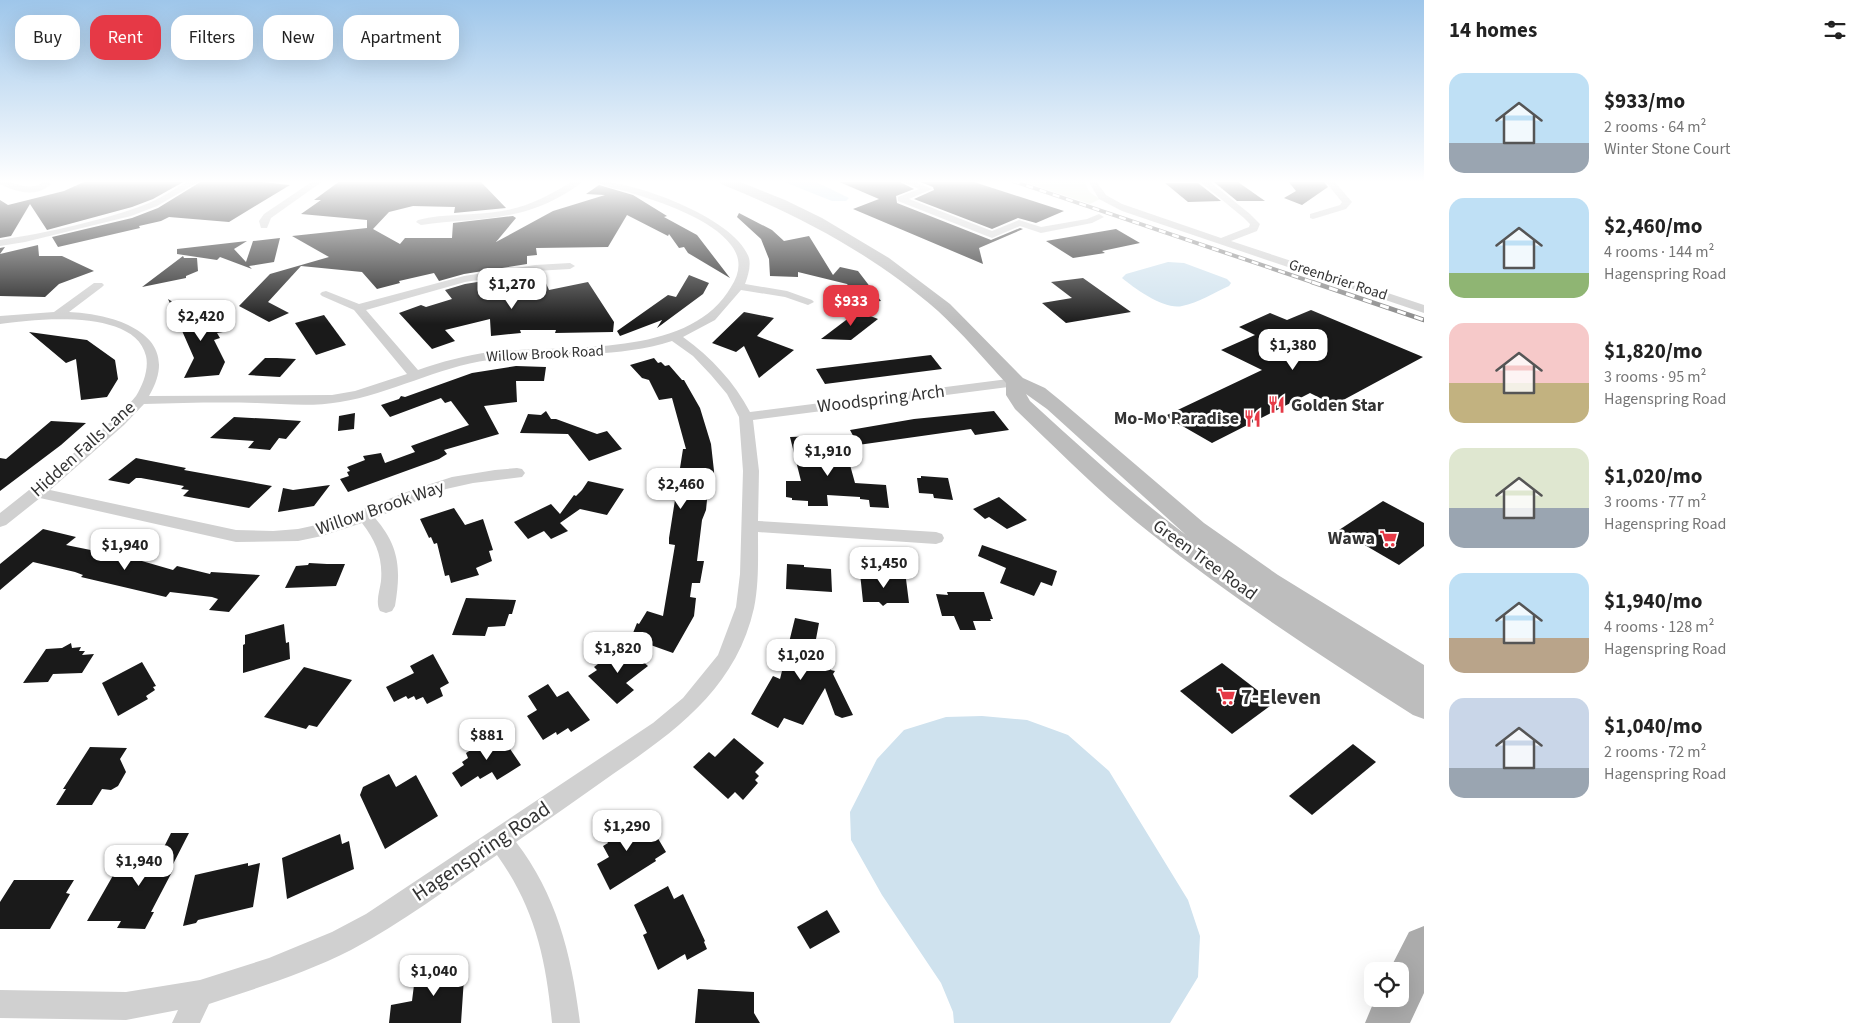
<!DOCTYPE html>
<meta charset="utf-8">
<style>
:root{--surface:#fff;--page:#f6f6f6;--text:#222;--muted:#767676;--accent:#e63946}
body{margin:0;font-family:"Source Sans 3",sans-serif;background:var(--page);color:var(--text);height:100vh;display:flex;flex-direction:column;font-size:19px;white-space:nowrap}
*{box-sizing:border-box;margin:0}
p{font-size:16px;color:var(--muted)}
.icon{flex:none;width:28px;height:28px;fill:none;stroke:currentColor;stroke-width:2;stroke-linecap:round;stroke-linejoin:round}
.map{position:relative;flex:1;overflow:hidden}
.drawer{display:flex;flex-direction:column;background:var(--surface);width:450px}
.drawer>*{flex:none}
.top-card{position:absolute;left:15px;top:15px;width:475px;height:45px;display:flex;gap:10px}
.tools{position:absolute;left:1364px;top:962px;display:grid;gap:10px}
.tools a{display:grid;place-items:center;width:45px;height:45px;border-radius:10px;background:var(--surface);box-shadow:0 5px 20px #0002;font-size:25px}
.price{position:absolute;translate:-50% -42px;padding:0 11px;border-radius:10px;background:#fff;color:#222;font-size:16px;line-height:32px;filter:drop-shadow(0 1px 2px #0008)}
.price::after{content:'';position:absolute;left:50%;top:30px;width:15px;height:11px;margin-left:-8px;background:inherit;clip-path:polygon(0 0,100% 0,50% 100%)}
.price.selected{background:var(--accent);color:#fff}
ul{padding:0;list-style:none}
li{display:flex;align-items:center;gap:15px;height:125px;padding:0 25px}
li span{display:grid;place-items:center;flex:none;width:140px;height:100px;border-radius:15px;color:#555}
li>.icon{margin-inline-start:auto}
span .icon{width:60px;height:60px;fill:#fffc;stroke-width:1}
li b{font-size:21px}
h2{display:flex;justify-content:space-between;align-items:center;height:60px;padding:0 25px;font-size:21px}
.pill{padding:0 18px;border-radius:15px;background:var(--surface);box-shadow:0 5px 20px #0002;font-size:18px;line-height:45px}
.pill.selected{background:var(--accent);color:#fff}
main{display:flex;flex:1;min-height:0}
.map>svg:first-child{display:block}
.green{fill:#e6ecdf}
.water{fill:#cfe2ee}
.building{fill:#1a1a1a}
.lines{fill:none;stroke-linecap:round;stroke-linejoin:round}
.street{fill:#d0d0d0;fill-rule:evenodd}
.secondary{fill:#bdbdbd;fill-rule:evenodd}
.primary{fill:#ababab;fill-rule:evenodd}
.rail-far1-casing{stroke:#888;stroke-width:4}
.rail-casing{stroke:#888;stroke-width:4.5}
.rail-far1{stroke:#fff;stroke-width:2.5;stroke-dasharray:7;stroke-linecap:butt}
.rail{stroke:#fff;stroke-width:3;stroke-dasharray:9;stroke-linecap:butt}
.labels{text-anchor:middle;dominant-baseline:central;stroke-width:5;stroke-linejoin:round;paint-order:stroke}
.far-street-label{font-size:15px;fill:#333;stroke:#fff}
.street-label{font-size:18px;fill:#333;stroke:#fff}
.poi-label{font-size:18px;font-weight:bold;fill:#333;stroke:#fff;text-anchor:end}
.near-poi-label{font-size:21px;font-weight:bold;fill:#333;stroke:#fff;text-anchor:start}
.near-street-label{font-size:21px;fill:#333;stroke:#fff}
</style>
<main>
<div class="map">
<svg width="1424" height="1023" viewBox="0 0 1424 1023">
<rect width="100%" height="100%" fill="#fff"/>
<path class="green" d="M1021 181H1086C1086 191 1092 194 1100 199L1090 204Z"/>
<g class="water">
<path d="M782 181H814L849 198 846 201H832Z"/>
<path d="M1168 262 1184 263 1227 279 1231 283 1229 286C1215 292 1198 303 1182 306 1165 310 1135 289 1122 278L1126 274Z"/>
<path d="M982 716 1027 720 1068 735 1109 771 1188 900 1200 936 1198 977 1170 1023H954L953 1012 941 983 882 895 851 840 850 812 877 759 904 730 946 717Z"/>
</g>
<g class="building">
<path d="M86 181H185L153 199 132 207 47 230 30 204 11 236 0 238V200L8 205 64 191Z"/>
<path d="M202 181H252L290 185 229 222 169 217 161 221 139 226 140 228 58 247 52 237 132 218 158 208Z"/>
<path d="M340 181H480L506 208 454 213 455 207 413 206 389 212 373 229 400 244 405 238H452L453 223 513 216 516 218 496 242 553 211 605 195 586 194 599 185 633 195 667 216 664 217 697 235 730 278 688 253 684 247 679 248 669 234 668 236 627 215 608 247 536 248 537 255 527 256V264L464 274 439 281 434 273 399 281 400 283 377 289 362 272 301 266 268 302 289 313 269 322 239 306 270 274 329 257 292 236 367 228V220L301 214 321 200H314Z"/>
<path d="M837 181H898L914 189 896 196 897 203 991 240 1020 228 1023 229 979 248 983 264 853 209 879 199Z"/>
<path d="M918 181H971L1064 211 1036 223 1018 218 992 229 914 199 934 190 933 187Z"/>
<path d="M1288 181H1323L1328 187 1302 205 1284 198 1296 191Z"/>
<path d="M1214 182H1238L1265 201H1237Z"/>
<path d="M1165 183H1198L1221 201 1188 202Z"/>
<path d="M739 213 772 230 784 241 809 236 833 275 840 267 858 271 881 301 861 303 847 284 798 272V277L770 276 769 259 761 239 737 217Z"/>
<path d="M1116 229 1140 243 1102 251 1105 253 1073 258 1046 241Z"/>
<path d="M280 238 274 262 249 266 252 269 220 257 217 260 177 254V249L247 241 234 249 246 262 253 241Z"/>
<path d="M38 245 39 256H62L94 271 59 284 45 297 0 296V248L5 247 0 254Z"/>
<path d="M183 256 184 258H197L198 271 186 276V278L142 287Z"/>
<path d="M528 274 529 284 545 281 549 290 588 282 614 322 613 332 555 333 556 330H520L521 333 491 336 490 319 445 330 455 341 432 349 399 313 421 305 426 307 452 299 445 290 465 284Z"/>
<path d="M689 275 709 283 703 294 657 328 662 320 620 336 617 331 668 295 676 297Z"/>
<path d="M1083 278 1131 312 1066 323 1042 303 1072 298 1051 282Z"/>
<path d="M168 299 189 312 196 314 204 312 216 319 223 332 217 333 220 338 214 340 225 362 219 375 184 378 194 358Z"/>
<path d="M1311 310 1423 357 1334 405 1310 393 1212 443 1165 416 1262 370 1221 350 1255 335 1239 327 1270 313 1287 320Z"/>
<path d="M858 311 878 319 851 340 821 339Z"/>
<path d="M744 312 774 318 757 336 794 350 759 378 744 346 736 352 712 343Z"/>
<path d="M324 315 346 345 316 355 295 323Z"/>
<path d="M29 332 87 340 115 360 118 379 107 397 81 400 76 359 66 363Z"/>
<path d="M931 355 942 369 825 384 816 369Z"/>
<path d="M265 358H277L296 359 280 377 248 375Z"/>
<path d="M654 358 658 363 661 362 665 366 669 365 682 380H684L700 408 711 444 714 471 712 491 708 490 706 510 702 520 697 561H704L700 583H692L690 597 696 598 694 616 673 653 631 638 637 623 639 624 647 611 663 616 675 545 669 544V538L683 449H686L672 398 659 400 649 380 642 378 630 365Z"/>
<path d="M516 366 546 367 544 381H516L517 402 484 406 499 434 444 450 447 454 439 459 348 492 340 479 349 476 347 472 350 471 347 467 365 460 363 456 381 453 385 463 415 452 411 446 469 425 451 401 445 403 441 398 390 417 381 405 399 399 401 396 405 397 472 373Z"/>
<path d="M546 411 551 419H556L597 434 607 431 622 449 589 461 568 434 520 433 528 414 541 415Z"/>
<path d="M994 411 1009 430 975 435 971 429 858 445 850 430 914 419Z"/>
<path d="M355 413 354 429 338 431 339 416Z"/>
<path d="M234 417 272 419 301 421 286 439 279 438 270 450 248 448 254 441 210 438Z"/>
<path d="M51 421 86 423 61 445 0 491V458L6 459Z"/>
<path d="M816 436 822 454H847L855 483 886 485 889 508 870 507 869 500 860 499V497L827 495 828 506H808V501L792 500V498L786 497V481H801L790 437Z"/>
<path d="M136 458 186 468 184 470 272 486 249 508 183 496 189 490 181 489 184 486 141 478H136L129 484 108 480Z"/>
<path d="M921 476 948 478 953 500 934 498 933 494 919 493 917 478H921Z"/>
<path d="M588 481 624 489 607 515 580 509 560 523 568 531 551 539 544 531 528 539 514 522 551 504 560 514 574 495 576 496 582 490Z"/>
<path d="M330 485 314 506 278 512 283 488 293 490Z"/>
<path d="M999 497 1027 520 1007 529 989 517 985 519 973 509Z"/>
<path d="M1383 501 1424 523V546L1399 565 1339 530Z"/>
<path d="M454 508 465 525 483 519 493 550 489 551 492 561 476 568 479 575 451 583 449 575 445 576 437 543 434 544 431 537 429 538 420 519Z"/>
<path d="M43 529 76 537 66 545 135 559 173 570 177 566 210 574 211 572 260 575 229 612 209 610 218 599 212 597 170 592 166 597 81 577 83 575 75 572 33 562 0 590V564Z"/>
<path d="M982 545 1057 571 1052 586 1041 582 1034 596 1000 583 1006 568 978 556Z"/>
<path d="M309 563 327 564H345L336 586 285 588 296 566 308 565Z"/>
<path d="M787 564 804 565V567L831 569 832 592 786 589Z"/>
<path d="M860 573 881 574 882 578 906 579 909 603H887L883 606 879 602H863Z"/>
<path d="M947 592H984L993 619H990L991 621H973L976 630H960L954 616H942L936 594 948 595Z"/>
<path d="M466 598 516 600 512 614H509L505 626 488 627 485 636 452 635Z"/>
<path d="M795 618 819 623 816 639 821 640 829 650 827 662 831 670 835 671 833 674 853 715 842 718 835 715 825 688 803 725 784 718 778 728 751 714 773 676 780 679Z"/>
<path d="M284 624 286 643 289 642 290 659 243 673V645L245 644V635Z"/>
<path d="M71 643 72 648 81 647 79 651H85L82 655 94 654 82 673 53 674 48 682 23 683 46 649 62 648Z"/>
<path d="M627 648 648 666 626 683 634 690 617 704 588 676 597 670 594 667 615 651 623 658Z"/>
<path d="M433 654 449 683 440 688 443 696 427 704 423 697 416 700 414 696 408 699 406 696 394 702 386 687 414 673 410 666Z"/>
<path d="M142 662 156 686 153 687 155 690 146 696 148 699 118 716 102 683Z"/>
<path d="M1222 663 1274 703 1232 734 1180 691Z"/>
<path d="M304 667 352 680 317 727 309 725 306 729 264 717Z"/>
<path d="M548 684 557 697 568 691 590 720 571 732 568 728 557 735 556 732 543 740 527 716 537 710 528 696Z"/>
<path d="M499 733 521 765 497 780 492 772 480 779 478 776 461 787 452 773 464 765 462 762 468 758 466 753Z"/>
<path d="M734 738 764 763 755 772 759 776 755 780 758 783 743 800 735 792 728 799 693 767 709 752 715 757Z"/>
<path d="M1353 744 1376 762 1312 815 1289 796Z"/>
<path d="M90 747 127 748 120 759 126 772 118 786 111 790 102 789 92 805H56L66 789H63Z"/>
<path d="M389 774 396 787 416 775 438 816 385 849 360 795 363 787Z"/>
<path d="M616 817 623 828 628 825 632 831 634 829 653 830 666 852 655 859 656 861 610 890 597 864 609 857 603 846 608 843 599 827Z"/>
<path d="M171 833H189L170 870H173L151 912H154L145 929 117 928 121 921H87L115 872H129L144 847H164Z"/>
<path d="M340 834 342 844 349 841 354 869 287 899 282 858Z"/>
<path d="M248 863V866L260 863 253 907 198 920 196 923 183 926 195 875Z"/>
<path d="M14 880H74L66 893 70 894 50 929H0V902Z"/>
<path d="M668 886 674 899 683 894 705 941 704 942 707 949 687 960 685 954 658 970 643 935 647 933 634 905Z"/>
<path d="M827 910 840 932 810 949 797 927Z"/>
<path d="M462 963 468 967 464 978 461 1023H389L391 1005 412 1001 416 969Z"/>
<path d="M698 989 754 992V1013L760 1023H695Z"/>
</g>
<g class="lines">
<g class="street">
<path d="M0 181C15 181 27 192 42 183L41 181H49L51 184C37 198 16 192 0 184Z"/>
<path d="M189 181H200L157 206 131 216 25 242 0 246V240C46 233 106 220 149 203 163 197 176 188 189 181Z"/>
<path d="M313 181H323L271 218 267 228H261L259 221 264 214Z"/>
<path d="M573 181H583C577 187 568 192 561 196 517 222 469 218 421 225L416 222 418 220C445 213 474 216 502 211 528 207 550 195 573 181Z"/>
<path d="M596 181C633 181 736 218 749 258 751 266 748 276 745 284L787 291 812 300 814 302 808 305 785 297 741 290 715 320 683 337C712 358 734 382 750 412L1016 378 1021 379 1023 382 1016 386 753 420 759 471 758 521 936 532 942 534 944 538 942 542 936 544 758 532C758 557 759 584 754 608 736 688 676 731 613 774 581 797 549 819 516 842 557 895 572 957 580 1023H552C546 959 535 908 497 855 449 887 402 923 351 950 306 973 257 988 209 1004L200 1023H172L178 1010 126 1020 0 1018V990L126 992 200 980 269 958 332 932 366 914 653 723 683 698 718 655 736 607 740 574 743 471 739 417 727 394 711 375 693 356 672 341C613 360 550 351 489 360 437 367 391 394 340 402 312 407 285 404 257 403 219 402 181 403 144 404L124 425 50 490 236 530 273 531 298 529 330 522 412 490 452 477 495 470 517 468 522 469 525 473 522 477 473 483 446 489 375 518C400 547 401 570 395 606L392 611 386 613 380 611C375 602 380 590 381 581 383 558 376 541 362 523L322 536 298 541 236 542 40 498 6 525 0 527V513C32 488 64 462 95 435 109 423 124 411 136 396 143 385 149 369 146 356 135 308 35 319 0 324V316L54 312 94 283H102L104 285 102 287 69 312C116 314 185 335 149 396L332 395 355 391 407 374 354 310 322 296 320 294 322 292 326 291 359 304 464 276 535 265 570 263 575 266 570 269 535 271 465 282 366 310 418 370C441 362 466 355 491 352 564 344 689 360 731 287 740 273 742 259 731 245 712 219 661 202 631 193 621 189 604 188 596 181Z"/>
<path d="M900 181H913L932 189 909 199 992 231 1019 220 1041 227 1087 219 1099 214 1104 217 1092 223 1041 233 1020 226 992 238 898 201V197L919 189Z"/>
<path d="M1088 181H1096L1106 195 1122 204 1221 238 1249 227 1250 224 1244 218 1199 181H1209L1250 214 1260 224 1257 231 1231 241 1424 305V313L1122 211 1099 199Z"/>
<path d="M1325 181H1334L1352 202 1346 209 1313 219 1310 218V214L1340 205 1342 202Z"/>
</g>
<path class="secondary" d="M720 181H738L785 200 822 218 889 258 950 304 1023 378 1045 388 1061 401 1204 523 1278 575 1424 665V719L1413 715C1323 657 1233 599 1149 532 1101 494 1059 451 1015 409L1006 395V383C984 359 962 333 938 311 873 254 800 216 721 184ZM1026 394 1047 409 1186 535 1212 554C1147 508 1089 455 1030 401Z"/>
<path class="primary" d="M1424 926V993L1410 1023H1365L1375 999H1400V971H1389L1409 932Z"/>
<defs>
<path id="rail-far1" d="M1013 181 1315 283"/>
<path id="rail" d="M1312 282 1424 320"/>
</defs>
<use href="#rail-far1" class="rail-far1-casing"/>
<use href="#rail" class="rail-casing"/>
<use href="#rail-far1" class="rail-far1"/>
<use href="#rail" class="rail"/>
</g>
<linearGradient id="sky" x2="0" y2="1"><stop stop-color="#9ec6ea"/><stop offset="0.56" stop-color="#fff"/><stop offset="1" stop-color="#fff" stop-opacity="0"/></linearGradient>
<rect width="1424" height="324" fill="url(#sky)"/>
<defs>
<symbol id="restaurant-bare" viewBox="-9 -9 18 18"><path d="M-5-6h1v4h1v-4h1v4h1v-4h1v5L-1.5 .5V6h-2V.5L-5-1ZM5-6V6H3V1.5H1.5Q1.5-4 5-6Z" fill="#e63946" stroke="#fff" stroke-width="2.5" paint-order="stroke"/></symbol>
<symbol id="supermarket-bare" viewBox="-9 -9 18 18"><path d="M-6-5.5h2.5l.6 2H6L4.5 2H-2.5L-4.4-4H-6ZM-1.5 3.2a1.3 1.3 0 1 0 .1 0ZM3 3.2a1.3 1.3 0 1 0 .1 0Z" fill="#e63946" stroke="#fff" stroke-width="2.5" paint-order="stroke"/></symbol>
</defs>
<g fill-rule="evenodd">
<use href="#restaurant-bare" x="1264" y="392" width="25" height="25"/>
<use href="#restaurant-bare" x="1240" y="406" width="25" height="25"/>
<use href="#supermarket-bare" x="1376" y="526" width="25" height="25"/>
<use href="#supermarket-bare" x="1214" y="684" width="25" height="25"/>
</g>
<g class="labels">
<g class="far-street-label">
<text transform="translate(1338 280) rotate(18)">Greenbrier Road</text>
<text transform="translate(545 354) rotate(-3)">Willow Brook Road</text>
</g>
<g class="street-label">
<text transform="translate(881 399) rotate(-7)">Woodspring Arch</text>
<text transform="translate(83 449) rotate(-42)">Hidden Falls Lane</text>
<text transform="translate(380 508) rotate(-19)">Willow Brook Way</text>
<text transform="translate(1205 560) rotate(36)">Green Tree Road</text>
</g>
<g class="poi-label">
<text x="1291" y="405" text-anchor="start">Golden Star</text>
<text x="1239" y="418">Mo-Mo Paradise</text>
<text x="1375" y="538">Wawa</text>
</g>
<g class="near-poi-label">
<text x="1241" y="697">7-Eleven</text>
</g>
<g class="near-street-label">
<text transform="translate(481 851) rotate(-34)">Hagenspring Road</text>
</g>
</g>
</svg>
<div class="tools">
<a><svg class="icon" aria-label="locate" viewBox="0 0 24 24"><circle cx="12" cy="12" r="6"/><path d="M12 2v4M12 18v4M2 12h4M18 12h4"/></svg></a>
</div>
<b class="price" style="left:512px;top:310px">$1,270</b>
<b class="price selected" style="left:851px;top:327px">$933</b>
<b class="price" style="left:201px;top:342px">$2,420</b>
<b class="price" style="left:1293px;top:371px">$1,380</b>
<b class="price" style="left:828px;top:477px">$1,910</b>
<b class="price" style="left:681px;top:510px">$2,460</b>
<b class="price" style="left:125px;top:571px">$1,940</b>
<b class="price" style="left:884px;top:589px">$1,450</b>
<b class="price" style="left:618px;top:674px">$1,820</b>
<b class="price" style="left:801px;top:681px">$1,020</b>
<b class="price" style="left:487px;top:761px">$881</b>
<b class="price" style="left:627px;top:852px">$1,290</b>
<b class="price" style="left:139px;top:887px">$1,940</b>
<b class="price" style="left:434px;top:997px">$1,040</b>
<div class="top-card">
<a class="pill">Buy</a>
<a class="pill selected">Rent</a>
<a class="pill">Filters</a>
<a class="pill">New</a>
<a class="pill">Apartment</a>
</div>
</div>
<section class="drawer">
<h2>14 homes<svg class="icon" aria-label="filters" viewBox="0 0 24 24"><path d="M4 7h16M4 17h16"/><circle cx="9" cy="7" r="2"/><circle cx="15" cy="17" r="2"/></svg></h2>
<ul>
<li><span style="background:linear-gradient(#bfe0f5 70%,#9aa5b1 0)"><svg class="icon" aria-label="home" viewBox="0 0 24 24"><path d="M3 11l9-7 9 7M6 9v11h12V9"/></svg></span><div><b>$933/mo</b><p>2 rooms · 64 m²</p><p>Winter Stone Court</p></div></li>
<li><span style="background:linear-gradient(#bfe0f5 75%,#8fb573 0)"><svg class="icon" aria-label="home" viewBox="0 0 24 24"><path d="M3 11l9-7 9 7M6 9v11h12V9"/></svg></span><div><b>$2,460/mo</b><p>4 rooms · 144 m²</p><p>Hagenspring Road</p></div></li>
<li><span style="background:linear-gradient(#f6c9c9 60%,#c2b280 0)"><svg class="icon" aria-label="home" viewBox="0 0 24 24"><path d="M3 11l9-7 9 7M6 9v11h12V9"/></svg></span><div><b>$1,820/mo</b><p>3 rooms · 95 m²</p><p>Hagenspring Road</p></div></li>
<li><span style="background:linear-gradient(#dfe7d0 60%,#9aa5b1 0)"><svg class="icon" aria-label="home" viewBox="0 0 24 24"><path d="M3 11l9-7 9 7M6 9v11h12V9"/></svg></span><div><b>$1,020/mo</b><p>3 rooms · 77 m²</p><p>Hagenspring Road</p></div></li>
<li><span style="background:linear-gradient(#bfe0f5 65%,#b9a48a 0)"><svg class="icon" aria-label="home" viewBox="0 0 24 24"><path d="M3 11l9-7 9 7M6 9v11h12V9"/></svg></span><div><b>$1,940/mo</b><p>4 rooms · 128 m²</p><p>Hagenspring Road</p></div></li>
<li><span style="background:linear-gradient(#c9d6e8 70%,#9aa5b1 0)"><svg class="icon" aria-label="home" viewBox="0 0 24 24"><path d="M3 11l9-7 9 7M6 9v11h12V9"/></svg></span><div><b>$1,040/mo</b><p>2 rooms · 72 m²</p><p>Hagenspring Road</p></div></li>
</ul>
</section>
</main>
